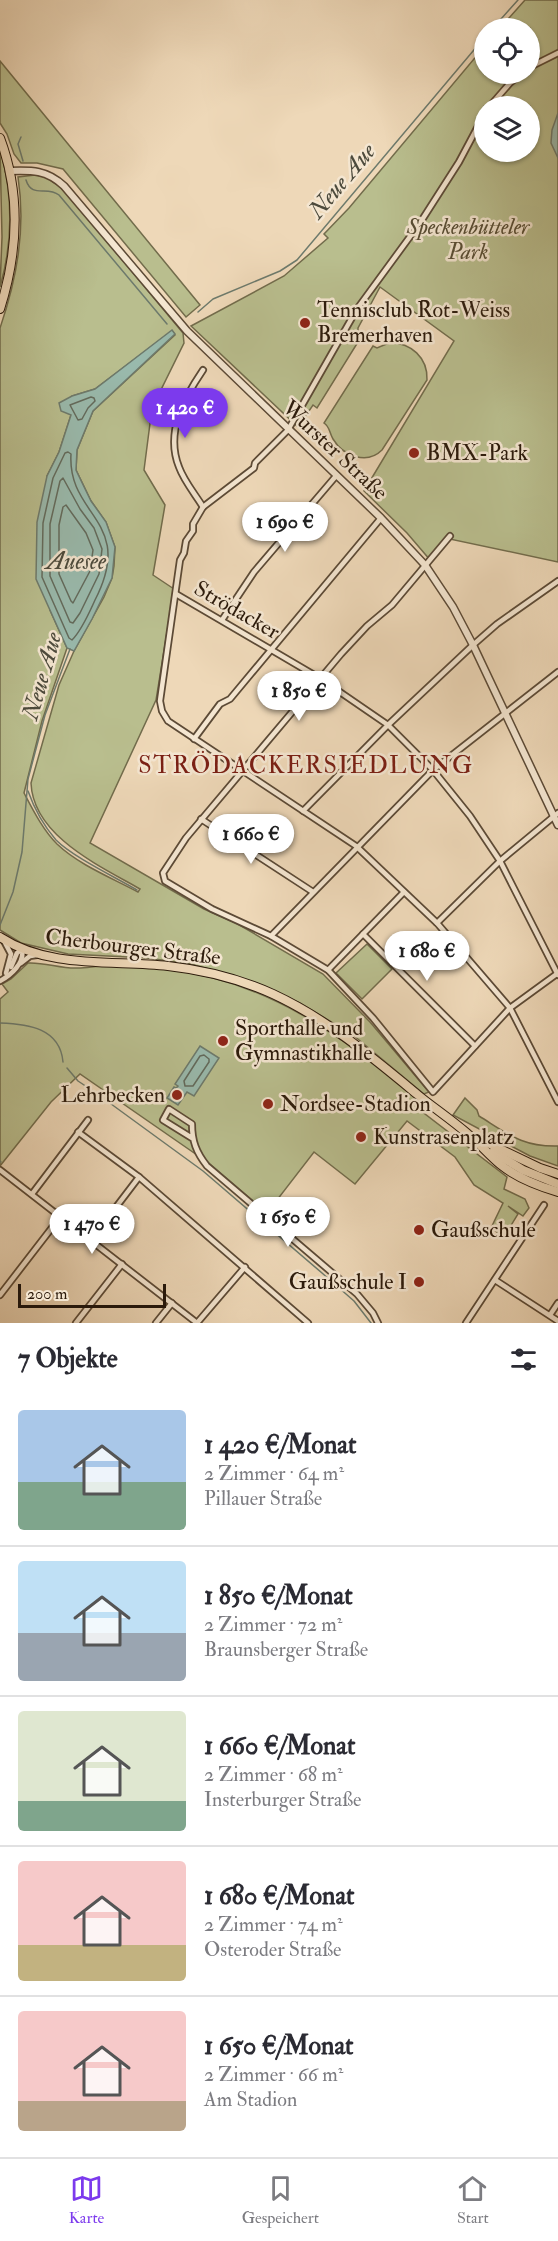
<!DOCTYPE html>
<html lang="de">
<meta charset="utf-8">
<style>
:root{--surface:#fff;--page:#f7f7f7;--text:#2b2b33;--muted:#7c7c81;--line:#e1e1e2;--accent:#7c3aed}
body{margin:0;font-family:"IM FELL Double Pica",serif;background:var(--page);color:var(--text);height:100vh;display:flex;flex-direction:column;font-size:22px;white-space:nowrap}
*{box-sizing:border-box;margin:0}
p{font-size:20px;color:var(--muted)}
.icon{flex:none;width:33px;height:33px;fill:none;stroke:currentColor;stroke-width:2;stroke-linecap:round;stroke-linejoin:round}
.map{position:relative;height:1323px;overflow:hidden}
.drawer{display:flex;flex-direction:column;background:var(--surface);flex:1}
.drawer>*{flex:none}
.tools{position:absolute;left:474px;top:18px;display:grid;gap:12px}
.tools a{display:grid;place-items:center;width:66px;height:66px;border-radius:50%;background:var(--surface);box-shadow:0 2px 4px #0004;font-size:30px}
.scale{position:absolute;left:18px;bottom:15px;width:148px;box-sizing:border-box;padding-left:6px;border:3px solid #2b1a0b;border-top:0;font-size:16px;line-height:21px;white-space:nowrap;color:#2b1a0b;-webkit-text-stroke:4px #f4e6d1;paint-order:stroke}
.price{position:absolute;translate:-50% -51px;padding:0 14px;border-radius:21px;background:#fff;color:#222;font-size:20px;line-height:39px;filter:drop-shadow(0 2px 3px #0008)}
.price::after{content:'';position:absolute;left:50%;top:36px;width:18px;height:14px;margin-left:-9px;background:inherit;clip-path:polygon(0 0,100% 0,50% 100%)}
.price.active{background:var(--accent);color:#fff}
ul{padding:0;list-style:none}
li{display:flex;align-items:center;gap:18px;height:150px;padding:0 18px}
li+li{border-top:2px solid var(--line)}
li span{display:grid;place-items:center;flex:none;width:168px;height:120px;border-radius:6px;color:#555}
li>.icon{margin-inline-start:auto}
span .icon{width:72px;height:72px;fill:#fffc;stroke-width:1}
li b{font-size:26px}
h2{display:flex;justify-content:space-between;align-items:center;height:72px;padding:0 18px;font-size:26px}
.dock{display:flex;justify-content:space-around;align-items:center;height:84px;border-top:2px solid var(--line);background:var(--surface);font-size:16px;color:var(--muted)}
.dock a{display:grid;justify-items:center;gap:3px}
.dock .active{color:var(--accent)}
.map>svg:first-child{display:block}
.green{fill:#b9be8e;stroke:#726c4c;stroke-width:1.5;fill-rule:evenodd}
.water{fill:#99baad;stroke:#6d7a6c;stroke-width:1.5}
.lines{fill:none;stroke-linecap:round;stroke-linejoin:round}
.shore{stroke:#626a5c;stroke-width:1.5}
.stream{stroke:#6d7a6c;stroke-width:1.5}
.minor-casing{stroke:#5c4a36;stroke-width:8}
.tertiary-casing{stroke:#5c4a36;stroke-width:9}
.primary-casing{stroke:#2b1a0b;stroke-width:10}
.minor{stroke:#f4e6d1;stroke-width:4.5}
.tertiary{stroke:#f4e6d1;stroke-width:6}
.primary{stroke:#eed8b8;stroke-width:8}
.poi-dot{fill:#8f2418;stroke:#f4e6d1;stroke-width:2}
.labels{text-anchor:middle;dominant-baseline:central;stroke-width:5;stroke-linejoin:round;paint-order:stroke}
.park-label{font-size:22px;font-style:italic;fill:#564b32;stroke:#f4e6d1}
.poi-label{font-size:22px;fill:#2b1a0b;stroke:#f4e6d1;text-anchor:start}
.street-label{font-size:22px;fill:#2b1a0b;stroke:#f4e6d1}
.water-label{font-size:24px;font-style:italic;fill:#4c4a3c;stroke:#f4e6d1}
.neighbourhood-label{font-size:24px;letter-spacing:1.5px;fill:#7a1f14;stroke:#f4e6d1}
</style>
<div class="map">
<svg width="558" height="1323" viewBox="0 0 558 1323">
<rect width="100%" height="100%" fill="#eed8b8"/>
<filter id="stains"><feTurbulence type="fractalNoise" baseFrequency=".00333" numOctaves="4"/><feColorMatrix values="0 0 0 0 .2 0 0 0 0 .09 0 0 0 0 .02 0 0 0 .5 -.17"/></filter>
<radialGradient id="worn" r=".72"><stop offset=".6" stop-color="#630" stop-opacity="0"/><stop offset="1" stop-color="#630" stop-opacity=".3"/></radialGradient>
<g class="green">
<path d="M525 0H558V562L450 539 431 561 407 533 364 491 454 341 380 287 358 328V342L317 408 313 405 298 427 191 326 284 276 328 238 324 234 349 208 484 47V74H530V28H500ZM484 106H530V152H484Z"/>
<path d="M0 61 200 305 186 317 63 169 37 163H21L14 154 7 134 0 123Z"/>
<path d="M0 149C13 195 13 242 0 287L2 237Z"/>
<path d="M35 175 46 177 65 191 183 333 184 343 152 408 144 470 165 505 153 575 174 589 156 700 90 843 204 909 236 923 323 974 370 1022 429 1092 424 1094 353 1035 300 1003 244 979 191 964 147 958 68 954 21 943 0 930V328C17 278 26 229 18 177ZM172 331 175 335 93 411 77 450 76 470 91 501 106 522 115 547 114 566 112 578 104 597 74 651 59 685 31 783C33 836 100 866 140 889L138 892C112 878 79 865 57 844 43 830 33 810 24 793L42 721 67 648 50 610 47 476 59 452 71 415 72 396 95 389Z"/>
<path d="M389 343C411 342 428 358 427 380L382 450C367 465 343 456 333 439 329 432 330 427 324 423L373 346 377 348Z"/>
<path d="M367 944 392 969 362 999 336 973Z"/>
<path d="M28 963C45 962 61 969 78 968 87 968 96 966 105 966 124 965 145 967 164 969 270 980 341 1037 420 1100L416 1107 507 1177 504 1189 525 1199 529 1208 523 1216 508 1206 518 1214 504 1237 491 1228 503 1203 474 1185 455 1157 407 1121 355 1184 314 1152 267 1213 210 1164 80 1074 51 1102 0 1166V999L8 992 2 984 11 979Z"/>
<path d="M465 1098 477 1110 479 1116C508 1134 522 1147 558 1146V1166L530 1156 453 1115Z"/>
</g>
<g class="water">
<path d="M558 113V158L551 143 552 130Z"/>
<path d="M172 330 175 334 93 411 77 450 76 470 91 501 106 522 115 547 112 578 92 619 74 651 67 648 36 579 37 522 47 476 59 452 71 415 61 411 59 403 72 396 95 389Z"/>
<path d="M200 1046 219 1058 194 1096 187 1092 178 1105 167 1098 174 1087 176 1088 178 1086 175 1084Z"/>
</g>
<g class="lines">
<g class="shore">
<path d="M91 397 94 398 95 401 88 408 82 419 78 420 70 405Z"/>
<path d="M68 452 71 454C67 517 136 520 95 600 89 613 82 630 72 640L69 638 42 577 43 523 53 478 65 453Z"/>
<path d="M63 478 80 509 94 528 102 549 99 574 80 613 73 623 70 622 50 576V524L60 481Z"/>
<path d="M66 505 86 533 93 550 90 571 73 603 71 601 59 574V525L63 507Z"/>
<path d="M204 1055 209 1059V1062L193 1086H185L184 1081 200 1056Z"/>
</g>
<g class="stream">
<path d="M493 28 518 0"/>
<path d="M21 137 18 144 23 161"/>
<path d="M26 180C32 199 47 185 59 195L167 324"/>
<path d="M198 312 213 299 280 271 297 260 484 38"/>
<path d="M28 791C34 808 44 826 56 840 73 857 115 877 137 890"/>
<path d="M0 925 13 892 22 852 28 779 45 715 70 649"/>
<path d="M0 1023C28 1024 60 1028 63 1062"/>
<path d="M67 1068 78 1081 102 1097"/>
<path d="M107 1101 203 1171 322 1273 354 1301 371 1323"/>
<path d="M0 1161 1 1162"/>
</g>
<defs>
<g id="minor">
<path d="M530 67 558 53"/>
<path d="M490 106 510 83 521 74"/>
<path d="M484 115 459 162 420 223 357 309 288 430 255 463 254 468 203 507 193 524V531L186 541 184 553 180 560 160 701 162 711 168 721 356 846 437 923 510 1008 558 1102"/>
<path d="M203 507C195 494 184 481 179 467 165 432 184 398 203 370"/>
<path d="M450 536 392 605 367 626 341 654 186 838 163 873 165 881 212 909 271 936 328 970 373 1018 433 1092 510 1008 558 973"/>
<path d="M176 594 321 679 388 725 433 770 470 816 500 861 558 975"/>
<path d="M222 620 254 572 336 476"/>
<path d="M194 739 220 704 230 699 381 518"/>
<path d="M303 811 388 725 473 645 497 624 558 581"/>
<path d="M201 819 313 892"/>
<path d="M437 923 500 861 558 813"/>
<path d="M363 934 475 1046"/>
<path d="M271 936 433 770 558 672"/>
<path d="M4 941 11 954 6 973"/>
<path d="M21 963 30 956 37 955"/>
<path d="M11 967 17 953 22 949"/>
<path d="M328 970 404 892"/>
<path d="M0 981C11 975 25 963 22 949"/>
<path d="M78 1132 139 1177 308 1323"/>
<path d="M192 1138 163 1120 169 1109 192 1124C192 1141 196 1152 207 1166L357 1294 373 1313 378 1323"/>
<path d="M0 1170 197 1323"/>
<path d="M32 1194 88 1120"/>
<path d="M91 1240 139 1177"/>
<path d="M495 1280 558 1321"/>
<path d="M0 1295 61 1216"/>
<path d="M550 1315 558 1303"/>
<path d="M76 1323 122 1264"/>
<path d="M156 1323 172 1303"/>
<path d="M197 1323 245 1267"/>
<path d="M466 1323 544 1205"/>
</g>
<path id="tertiary" d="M9 171C32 170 47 170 64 186L187 331 381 518 425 565 453 607 473 645 558 825"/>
<g id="primary">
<path d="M0 138C21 194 18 252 0 309"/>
<path d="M0 937C49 969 113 960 168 966 204 970 240 979 273 994 327 1019 372 1057 418 1095 434 1108 452 1120 468 1134 479 1143 489 1155 501 1165 517 1178 538 1186 558 1192"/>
<path d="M475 1137 540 1168 558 1174"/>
<path d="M493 1152 523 1170 558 1184"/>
</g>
</defs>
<use href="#minor" class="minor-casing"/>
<use href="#tertiary" class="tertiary-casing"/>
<use href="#primary" class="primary-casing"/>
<use href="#minor" class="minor"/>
<use href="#tertiary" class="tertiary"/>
<use href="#primary" class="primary"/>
</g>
<g class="poi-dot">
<circle cx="305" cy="323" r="6"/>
<circle cx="414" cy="453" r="6"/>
<circle cx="223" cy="1041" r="6"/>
<circle cx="177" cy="1095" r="6"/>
<circle cx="268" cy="1104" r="6"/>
<circle cx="361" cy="1137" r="6"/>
<circle cx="419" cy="1230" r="6"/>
<circle cx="419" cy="1282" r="6"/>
</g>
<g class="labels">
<g class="park-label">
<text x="468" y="227">Speckenbütteler<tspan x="468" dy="25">Park</tspan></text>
</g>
<g class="poi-label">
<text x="317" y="310">Tennisclub Rot-Weiss<tspan x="317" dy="25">Bremerhaven</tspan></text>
<text x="426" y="453">BMX-Park</text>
<text x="235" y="1028">Sporthalle und<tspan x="235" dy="25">Gymnastikhalle</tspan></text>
<text x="165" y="1095" text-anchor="end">Lehrbecken</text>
<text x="280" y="1104">Nordsee-Stadion</text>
<text x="373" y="1137">Kunstrasenplatz</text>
<text x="431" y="1230">Gaußschule</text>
<text x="407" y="1282" text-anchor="end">Gaußschule I</text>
</g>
<g class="street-label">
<text transform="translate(335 450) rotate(43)">Wurster Straße</text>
<text transform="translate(237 610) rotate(30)">Strödacker</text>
<text transform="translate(133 947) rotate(7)">Cherbourger Straße</text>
</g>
<g class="water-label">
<text transform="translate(342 181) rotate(-50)">Neue Aue</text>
<text x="76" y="561">Auesee</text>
<text transform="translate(42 676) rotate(-74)">Neue Aue</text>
</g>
<g class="neighbourhood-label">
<text x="306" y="765">STRÖDACKERSIEDLUNG</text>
</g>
</g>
<rect width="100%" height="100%" filter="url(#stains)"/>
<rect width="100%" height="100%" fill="url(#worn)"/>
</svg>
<div class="tools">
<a><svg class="icon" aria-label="locate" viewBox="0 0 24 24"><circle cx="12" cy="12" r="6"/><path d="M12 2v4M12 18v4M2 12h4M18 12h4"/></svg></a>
<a><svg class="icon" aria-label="layers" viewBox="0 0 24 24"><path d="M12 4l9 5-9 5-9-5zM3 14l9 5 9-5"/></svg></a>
</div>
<div class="scale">200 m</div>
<b class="price active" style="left:185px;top:439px">1 420 €</b>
<b class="price" style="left:285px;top:553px">1 690 €</b>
<b class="price" style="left:299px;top:722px">1 850 €</b>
<b class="price" style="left:251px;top:865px">1 660 €</b>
<b class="price" style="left:427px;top:982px">1 680 €</b>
<b class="price" style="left:288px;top:1248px">1 650 €</b>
<b class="price" style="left:92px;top:1255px">1 470 €</b>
</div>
<section class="drawer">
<h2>7 Objekte<svg class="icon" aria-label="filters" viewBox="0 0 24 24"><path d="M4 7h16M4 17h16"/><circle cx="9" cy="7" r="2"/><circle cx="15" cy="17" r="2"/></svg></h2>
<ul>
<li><span style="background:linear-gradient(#a9c7e8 60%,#7fa58c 0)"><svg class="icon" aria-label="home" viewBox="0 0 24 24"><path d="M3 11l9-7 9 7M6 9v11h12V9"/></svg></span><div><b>1 420 €/Monat</b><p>2 Zimmer · 64 m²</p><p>Pillauer Straße</p></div></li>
<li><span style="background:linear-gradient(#bfe0f5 60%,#9aa5b1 0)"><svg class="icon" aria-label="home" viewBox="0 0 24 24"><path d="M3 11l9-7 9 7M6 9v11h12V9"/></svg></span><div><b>1 850 €/Monat</b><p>2 Zimmer · 72 m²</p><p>Braunsberger Straße</p></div></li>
<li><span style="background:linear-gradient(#dfe7d0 75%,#7fa58c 0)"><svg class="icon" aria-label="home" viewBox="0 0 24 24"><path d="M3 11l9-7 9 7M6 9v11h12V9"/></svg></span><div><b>1 660 €/Monat</b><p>2 Zimmer · 68 m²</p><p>Insterburger Straße</p></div></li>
<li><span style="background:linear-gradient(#f6c9c9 70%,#c2b280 0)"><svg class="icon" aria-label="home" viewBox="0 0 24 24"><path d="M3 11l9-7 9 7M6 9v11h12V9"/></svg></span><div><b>1 680 €/Monat</b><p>2 Zimmer · 74 m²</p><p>Osteroder Straße</p></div></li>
<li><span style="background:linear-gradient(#f6c9c9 75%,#b9a48a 0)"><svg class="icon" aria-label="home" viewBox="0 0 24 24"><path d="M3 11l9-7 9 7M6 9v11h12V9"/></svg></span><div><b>1 650 €/Monat</b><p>2 Zimmer · 66 m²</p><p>Am Stadion</p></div></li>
</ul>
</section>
<nav class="dock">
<a class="active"><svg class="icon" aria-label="map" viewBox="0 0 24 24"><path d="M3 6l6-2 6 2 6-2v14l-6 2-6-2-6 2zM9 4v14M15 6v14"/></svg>Karte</a>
<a><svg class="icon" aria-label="saved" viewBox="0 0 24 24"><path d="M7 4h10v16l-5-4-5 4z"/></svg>Gespeichert</a>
<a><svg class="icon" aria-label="home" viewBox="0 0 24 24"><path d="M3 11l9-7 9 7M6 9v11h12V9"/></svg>Start</a>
</nav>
